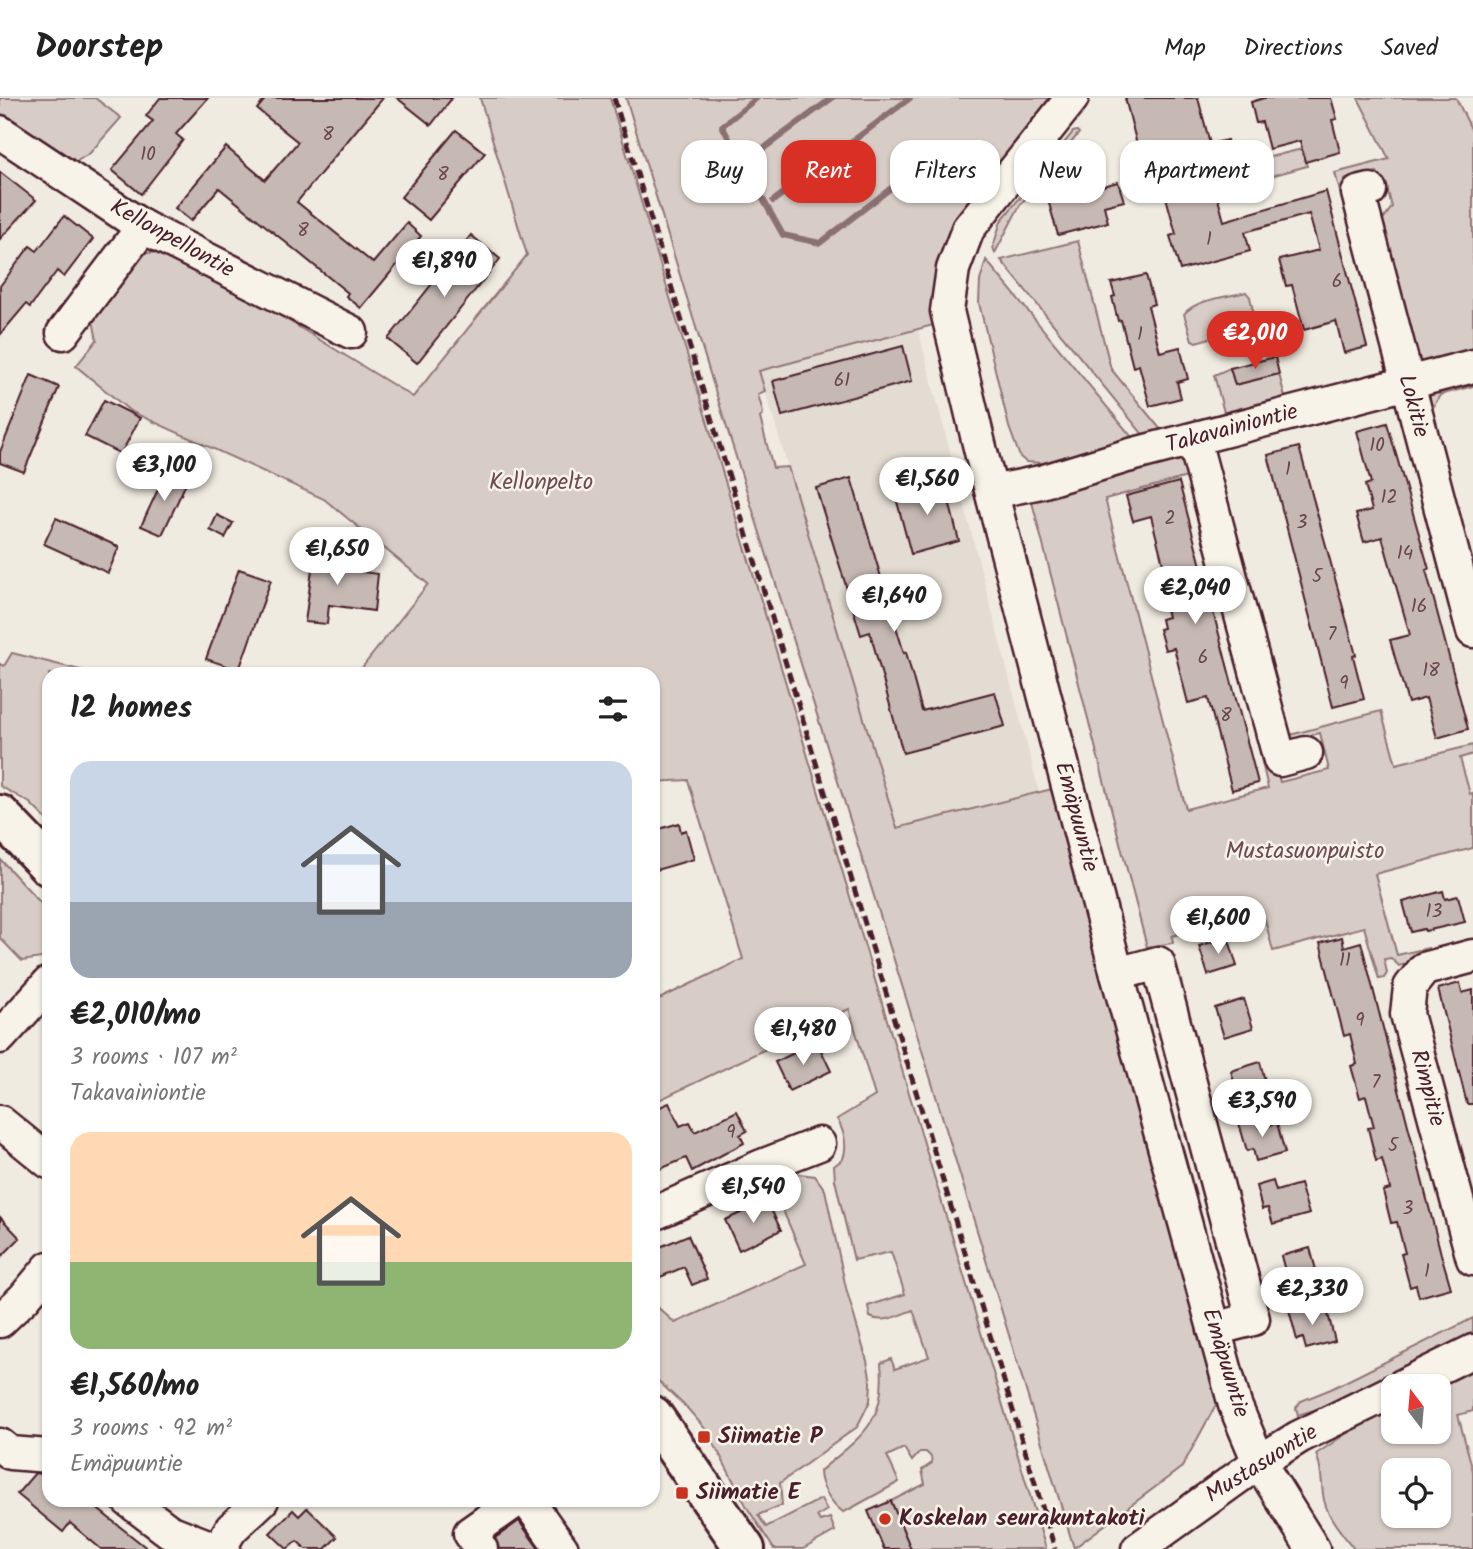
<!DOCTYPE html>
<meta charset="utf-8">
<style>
:root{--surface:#fff;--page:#f2f2f2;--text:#222;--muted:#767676;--line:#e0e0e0;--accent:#d93025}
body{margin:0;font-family:Kalam,sans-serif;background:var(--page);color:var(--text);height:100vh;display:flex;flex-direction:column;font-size:26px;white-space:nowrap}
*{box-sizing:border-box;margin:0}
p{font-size:23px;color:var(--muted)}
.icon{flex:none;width:38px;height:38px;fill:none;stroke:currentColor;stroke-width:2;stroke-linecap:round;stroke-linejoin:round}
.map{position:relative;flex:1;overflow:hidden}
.panel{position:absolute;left:42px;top:569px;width:618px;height:840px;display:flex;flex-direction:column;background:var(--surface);border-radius:21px;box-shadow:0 2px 5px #0004}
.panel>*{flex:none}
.banner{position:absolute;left:681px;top:42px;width:665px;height:63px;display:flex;gap:14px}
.needle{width:46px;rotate:344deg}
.buttons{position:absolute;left:1381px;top:1276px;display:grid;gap:14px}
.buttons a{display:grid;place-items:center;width:70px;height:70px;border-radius:14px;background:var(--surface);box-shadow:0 2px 5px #0004;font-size:35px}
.price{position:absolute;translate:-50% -60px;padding:0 16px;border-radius:24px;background:#fff;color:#222;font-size:23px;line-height:46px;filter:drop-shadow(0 2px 4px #0008)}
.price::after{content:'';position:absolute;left:50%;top:42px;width:21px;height:16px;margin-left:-10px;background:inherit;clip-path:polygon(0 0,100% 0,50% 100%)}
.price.on{background:var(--accent);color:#fff}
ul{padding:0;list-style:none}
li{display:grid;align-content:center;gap:14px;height:371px;padding:0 28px}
li span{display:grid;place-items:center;height:217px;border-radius:21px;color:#555}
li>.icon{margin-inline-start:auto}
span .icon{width:126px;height:126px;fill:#fffc;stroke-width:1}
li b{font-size:30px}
h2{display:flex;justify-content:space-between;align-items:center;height:84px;padding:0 28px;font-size:30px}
.pill{padding:0 24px;border-radius:21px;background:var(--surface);box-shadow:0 2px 5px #0004;font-size:24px;line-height:63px}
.pill.on{background:var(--accent);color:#fff}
header{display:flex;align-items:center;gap:42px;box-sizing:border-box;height:98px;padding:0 35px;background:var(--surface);border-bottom:2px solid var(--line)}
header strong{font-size:33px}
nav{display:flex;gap:38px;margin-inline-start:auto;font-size:24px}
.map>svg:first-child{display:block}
.built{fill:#e3dcd2}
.green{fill:#d8cdc6;stroke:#917678;stroke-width:2;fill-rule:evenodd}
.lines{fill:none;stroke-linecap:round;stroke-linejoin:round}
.stream{stroke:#8b6f72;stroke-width:6}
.building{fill:#c6b8b3;stroke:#4a1f2b;stroke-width:2}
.minor-casing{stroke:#4a1f2b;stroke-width:37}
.major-casing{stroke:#4a1f2b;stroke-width:44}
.minor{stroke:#f7f3e8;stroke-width:32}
.major{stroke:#f7f3e8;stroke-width:38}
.rail{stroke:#4a1f2b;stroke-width:5;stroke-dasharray:10 5;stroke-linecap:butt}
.poi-dot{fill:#c8321e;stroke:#f7f3e8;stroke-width:2.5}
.labels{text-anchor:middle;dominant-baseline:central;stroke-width:5;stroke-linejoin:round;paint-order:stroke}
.number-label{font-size:19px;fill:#69454d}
.street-label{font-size:23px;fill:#4a1f2b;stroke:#f7f3e8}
.park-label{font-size:23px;fill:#6e4a52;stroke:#f7f3e8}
.poi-label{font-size:23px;font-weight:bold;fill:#4a1f2b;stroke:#f7f3e8;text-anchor:start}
</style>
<header>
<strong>Doorstep</strong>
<nav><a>Map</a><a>Directions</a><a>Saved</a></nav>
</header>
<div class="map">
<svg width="1473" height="1451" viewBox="0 0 1473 1451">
<rect width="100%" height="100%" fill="#f0ebe0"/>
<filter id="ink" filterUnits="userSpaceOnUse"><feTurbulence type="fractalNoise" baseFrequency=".0143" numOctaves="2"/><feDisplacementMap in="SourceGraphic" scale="14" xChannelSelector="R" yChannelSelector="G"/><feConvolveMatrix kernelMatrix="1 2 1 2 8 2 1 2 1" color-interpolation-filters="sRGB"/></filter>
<g filter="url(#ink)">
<path class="built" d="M918 231 1039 693 897 730 759 273Z"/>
<g class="green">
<path d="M0 0H95L121 20 90 55 67 69 0 26Z"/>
<path d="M480 0H610L1046 1451H911L891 1403 925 1386 922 1372 932 1365 931 1359 926 1354H920L912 1363 904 1350 887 1358 899 1384 848 1412 843 1414C831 1405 820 1388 820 1373 861 1338 887 1325 881 1265L891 1261 895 1271 929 1259 913 1212C899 1217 883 1226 870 1219L868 1208 905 1196 891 1154 854 1162 835 1082 834 1068 843 1061C848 1047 844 1033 837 1021L875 998 849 911 653 1005V904L743 861 688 682 653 684V576H357L428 486 324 401 130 313 76 268 97 242 92 218 144 155 161 154 258 204 413 299 527 157Z"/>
<path d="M626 0H1061L961 124 941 225 759 273 765 293 758 296 763 315 760 320 773 370 788 369 897 730 1056 690 1218 1303 1182 1369 1074 1450 906 900 715 292Z"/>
<path d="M1358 0H1456L1473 35V252L1434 263 1412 265 1379 127 1392 109 1388 94 1377 74 1345 81 1354 118V121L1348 124 1335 75 1389 61Z"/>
<path d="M1077 33 1079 35 1020 107 995 155 993 149 1001 123 1073 34Z"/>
<path d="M1302 51 1307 68 1271 78 1266 60Z"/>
<path d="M1078 143 1111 271 1161 332 1210 319 1208 322 1144 338 1001 162Z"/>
<path d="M986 162 1131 338 1130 343 1043 365 1026 364 1020 359 1009 329 979 205 980 183Z"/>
<path d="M1246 194 1250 199 1256 227 1196 244 1192 242 1184 216C1196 201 1228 199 1246 194Z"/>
<path d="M1230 270 1235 287 1279 276 1286 303 1225 318 1214 277Z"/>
<path d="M1473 281V288L1440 297 1430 315 1425 305 1435 292Z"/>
<path d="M1174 360 1185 363 1204 422 1199 423 1187 379 1105 401 1186 711 1268 690 1260 656 1270 654 1280 684 1329 672 1320 635 1286 643V638L1381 613 1396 666 1473 647V656L1460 660 1470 696 1473 695V750L1375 776 1397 857 1428 850 1427 860 1399 868 1391 860 1384 861 1387 875 1384 880 1379 881 1364 829 1273 853 1263 814 1172 838 1173 845 1147 849 1032 404 1036 398Z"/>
<path d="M12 555 96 576H49V724L30 705 0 688V566L4 568Z"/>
<path d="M0 761 49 814 48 859 22 863 0 840Z"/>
<path d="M775 1073 815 1078 825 1092 846 1190 867 1263 871 1284 870 1303 857 1329 780 1385 782 1407 758 1417 766 1429 821 1401 827 1412 817 1418 820 1423 830 1420 835 1433 803 1451H774L748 1411 708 1334 688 1311 653 1278V1205L675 1225 806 1166 776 1096 757 1088V1078Z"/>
<path d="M1473 1220V1233L1462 1245 1333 1306 1298 1317 1296 1310 1301 1303 1331 1291Z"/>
<path d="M1473 1266V1313L1458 1317 1473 1373V1451H1354C1342 1435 1325 1417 1323 1396 1321 1382 1322 1370 1316 1356L1393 1304V1334H1438V1288H1426ZM1393 1372H1438V1418H1393Z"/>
</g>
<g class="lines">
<g class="stream">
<path d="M757 0 722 28 783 137 820 145 944 49"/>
<path d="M748 62 832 0"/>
<path d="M773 103 910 0"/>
</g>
</g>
<g class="building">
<path d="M160 0H208L176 36 183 42 141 96 112 72 153 23 146 18Z"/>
<path d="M266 0H383L297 104 373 165 407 125 421 138 361 210 346 198 348 195 219 90 191 123 175 110 226 49 265 82 298 44 257 11Z"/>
<path d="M397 0H452L431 27Z"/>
<path d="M1125 0H1198L1210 46 1227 42 1235 73 1212 79 1224 123 1326 93 1367 249 1344 255 1336 223 1304 232 1292 187 1286 188 1279 162 1319 152 1309 116 1245 134 1250 153 1180 172 1170 138 1176 136 1154 55 1140 58Z"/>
<path d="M1264 0H1331L1337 21 1332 22 1340 54 1305 64 1300 43 1269 51 1262 24 1256 25 1251 4Z"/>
<path d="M456 32 485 55 429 122 401 99Z"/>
<path d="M0 74 36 102 0 141Z"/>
<path d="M1095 75 1099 89 1118 84 1124 103 1104 108 1108 124 1058 137 1044 88Z"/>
<path d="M64 118 93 141 64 179 57 173 30 209 26 206 0 237V188L30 148 37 153Z"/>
<path d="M471 137 500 161 417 265 388 241Z"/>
<path d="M1146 177 1154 206 1148 208 1160 254 1180 249 1188 281 1177 284 1181 300 1150 308 1139 267 1133 269 1121 222 1118 223 1112 199 1115 198 1111 185Z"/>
<path d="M903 248 912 283 782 318 773 283Z"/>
<path d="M1275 259 1279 276 1235 287 1230 270Z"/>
<path d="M31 277 59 289 24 374 0 365V354Z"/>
<path d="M104 302 140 320 121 356 85 338Z"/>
<path d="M1387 325 1429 471 1426 472 1468 631 1437 640 1426 600 1408 605 1390 542 1410 537 1382 439 1364 444 1356 416 1372 412 1365 387 1371 385 1357 333Z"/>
<path d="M1299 349 1356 557 1353 558 1364 601 1333 609 1268 357Z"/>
<path d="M167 372 188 381 162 437 141 428Z"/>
<path d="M851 380 904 555 906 554 922 613 995 594 1005 628 903 655 870 534 861 537 816 390Z"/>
<path d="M944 383 959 443 911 456 895 396Z"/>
<path d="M1179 384 1258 685 1232 692 1208 600 1188 605 1174 550 1165 552 1159 531 1163 530 1161 521 1168 519 1165 507 1173 505 1151 418 1133 423 1126 398Z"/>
<path d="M217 417 233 425 225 440 210 432Z"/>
<path d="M56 420 119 449 108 475 44 446Z"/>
<path d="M315 449 343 453 340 471 378 476 374 513 329 507 327 526 305 524Z"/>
<path d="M239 471 271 482 239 572 206 561Z"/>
<path d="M679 725 681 734 686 732 694 761 653 773V733Z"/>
<path d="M1443 793 1445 801 1458 798 1465 824 1425 833 1424 831 1411 834 1403 804Z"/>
<path d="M1228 839 1237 868 1208 877 1199 848Z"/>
<path d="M1342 839 1344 849 1361 844 1441 1156 1451 1190 1419 1199 1416 1187 1410 1189 1401 1156 1405 1155 1397 1124 1391 1125 1383 1093 1390 1091 1382 1061 1376 1063 1368 1030 1374 1029 1366 998 1360 1000 1351 968 1357 966 1350 936 1344 938 1320 845Z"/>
<path d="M1460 885 1462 895 1473 892V1006H1467L1438 891Z"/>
<path d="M1244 901 1253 930 1224 939 1215 910Z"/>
<path d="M817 944 831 973 789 993 775 964Z"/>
<path d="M1260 964 1268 994 1239 1002 1231 973Z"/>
<path d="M669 1005 680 1028 690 1024 695 1034 737 1013 747 1033 740 1037 744 1045 692 1073 686 1060 653 1074V1012Z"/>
<path d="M1257 1020 1260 1030 1277 1025 1285 1055 1256 1063 1253 1051 1247 1053 1239 1025Z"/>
<path d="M1273 1083 1276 1093 1300 1086 1309 1116 1273 1126 1268 1110 1262 1111 1256 1088Z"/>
<path d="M767 1103 781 1132 739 1152 725 1122Z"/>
<path d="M0 1119 20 1140 0 1160Z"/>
<path d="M688 1137 707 1181 692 1187 684 1169 653 1182V1152Z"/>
<path d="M1310 1150 1318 1179 1289 1188 1281 1158Z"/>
<path d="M1306 1207 1309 1217 1327 1212 1335 1243 1306 1251 1303 1240 1297 1242 1289 1212Z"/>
<path d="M35 1375 49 1378V1402H78L87 1409 90 1405 148 1451H101L70 1425 63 1434 17 1396Z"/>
<path d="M891 1403 911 1451H884L868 1413Z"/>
<path d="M307 1410 337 1439 325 1451H306L297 1443 287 1451 270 1435 293 1412 299 1418Z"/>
<path d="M519 1423 539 1451H499L495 1440Z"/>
</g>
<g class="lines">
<defs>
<g id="minor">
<path d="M1072 0 968 131 953 171 947 213 981 354 1117 876 1235 1307 1259 1364 1313 1451"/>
<path d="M0 34 143 129 351 234"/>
<path d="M1370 92 1358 95 1473 533"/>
<path d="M63 235 143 129"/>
<path d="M1194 342 1280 662 1306 655"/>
<path d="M992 394 1041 384 1127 358 1473 268"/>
<path d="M1473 858 1424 871 1410 889 1407 916 1473 1161"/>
<path d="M1117 876 1158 865 1253 1221 1214 1231"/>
<path d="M0 939 49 885"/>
<path d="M0 1024 49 1064"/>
<path d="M653 1116 762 1068 819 1046"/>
<path d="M0 1223 24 1200 49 1170"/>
<path d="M1402 1288 1473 1253"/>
<path d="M0 1347 10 1355 49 1358"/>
<path d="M128 1402 169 1433 215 1451"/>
<path d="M527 1402 562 1451"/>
<path d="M224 1451 222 1446 231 1431 262 1402"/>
<path d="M481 1451 470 1435 517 1402"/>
<path d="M1138 1451 1259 1364 1299 1339 1393 1293"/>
</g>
<g id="major">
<path d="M0 717 49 768"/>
<path d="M653 1318 745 1451"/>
</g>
</defs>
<use href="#minor" class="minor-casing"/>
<use href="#major" class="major-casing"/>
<use href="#minor" class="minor"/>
<use href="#major" class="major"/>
<path class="rail" d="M614 0 1055 1451"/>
</g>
</g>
<g class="poi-dot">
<rect x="697" y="1332" width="14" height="14" rx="3.5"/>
<rect x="675" y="1388" width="14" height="14" rx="3.5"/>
<circle cx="885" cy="1421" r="7"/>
</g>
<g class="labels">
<g class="number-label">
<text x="328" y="37">8</text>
<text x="148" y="57">10</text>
<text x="443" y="77">8</text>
<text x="303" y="133">8</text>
<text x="1209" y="142">1</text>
<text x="1337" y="184">6</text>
<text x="1140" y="237">1</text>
<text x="842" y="283">61</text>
<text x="1377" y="348">10</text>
<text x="1288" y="372">1</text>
<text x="1389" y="400">12</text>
<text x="1170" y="421">2</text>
<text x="1302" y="425">3</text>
<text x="1405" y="456">14</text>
<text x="1317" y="479">5</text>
<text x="1419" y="509">16</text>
<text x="1332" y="537">7</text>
<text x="1203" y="560">6</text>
<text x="1431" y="573">18</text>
<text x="1344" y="586">9</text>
<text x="1226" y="618">8</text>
<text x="1434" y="814">13</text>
<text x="1345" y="863">11</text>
<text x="1360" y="923">9</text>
<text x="1376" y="985">7</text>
<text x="731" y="1035">9</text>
<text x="1393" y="1048">5</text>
<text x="1408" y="1111">3</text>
<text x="1427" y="1174">1</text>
</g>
<g class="street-label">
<text transform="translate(172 141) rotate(29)">Kellonpellontie</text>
<text transform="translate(1413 308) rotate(75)">Lokitie</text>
<text transform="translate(1232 331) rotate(-15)">Takavainiontie</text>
<text transform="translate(1076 719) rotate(75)">Emäpuuntie</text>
<text transform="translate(1427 990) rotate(75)">Rimpitie</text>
<text transform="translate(1225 1265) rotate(73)">Emäpuuntie</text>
<text transform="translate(1262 1366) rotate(-32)">Mustasuontie</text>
</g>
<g class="park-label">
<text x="541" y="385">Kellonpelto</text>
<text x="1305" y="754">Mustasuonpuisto</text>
</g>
<g class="poi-label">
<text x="718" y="1339">Siimatie P</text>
<text x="696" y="1395">Siimatie E</text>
<text x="899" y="1421">Koskelan seurakuntakoti</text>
</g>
</g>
</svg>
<div class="buttons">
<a><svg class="needle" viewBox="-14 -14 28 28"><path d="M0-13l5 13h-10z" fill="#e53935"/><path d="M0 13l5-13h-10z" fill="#767676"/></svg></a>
<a><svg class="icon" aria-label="locate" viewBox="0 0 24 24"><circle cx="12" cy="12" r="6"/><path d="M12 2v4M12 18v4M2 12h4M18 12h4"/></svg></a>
</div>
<b class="price" style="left:444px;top:201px">€1,890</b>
<b class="price on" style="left:1255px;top:273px">€2,010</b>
<b class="price" style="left:164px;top:405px">€3,100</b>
<b class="price" style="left:927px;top:419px">€1,560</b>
<b class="price" style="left:337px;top:489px">€1,650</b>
<b class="price" style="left:1195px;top:528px">€2,040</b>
<b class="price" style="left:894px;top:536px">€1,640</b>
<b class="price" style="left:1218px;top:858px">€1,600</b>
<b class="price" style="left:803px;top:969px">€1,480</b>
<b class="price" style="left:1262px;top:1041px">€3,590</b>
<b class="price" style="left:753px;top:1127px">€1,540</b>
<b class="price" style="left:1312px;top:1229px">€2,330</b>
<div class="banner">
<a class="pill">Buy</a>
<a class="pill on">Rent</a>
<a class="pill">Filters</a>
<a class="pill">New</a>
<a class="pill">Apartment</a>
</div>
<section class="panel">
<h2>12 homes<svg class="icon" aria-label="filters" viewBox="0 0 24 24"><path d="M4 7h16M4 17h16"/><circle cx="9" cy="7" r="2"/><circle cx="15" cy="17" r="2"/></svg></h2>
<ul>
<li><span style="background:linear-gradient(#c9d6e8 65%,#9aa5b1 0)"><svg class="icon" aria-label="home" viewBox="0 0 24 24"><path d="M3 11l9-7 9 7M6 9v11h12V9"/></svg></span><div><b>€2,010/mo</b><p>3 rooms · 107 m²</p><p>Takavainiontie</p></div></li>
<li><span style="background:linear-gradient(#ffd9b3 60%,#8fb573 0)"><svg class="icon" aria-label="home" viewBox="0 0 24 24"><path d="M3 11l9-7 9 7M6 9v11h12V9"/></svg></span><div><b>€1,560/mo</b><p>3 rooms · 92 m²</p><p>Emäpuuntie</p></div></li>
</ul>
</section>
</div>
